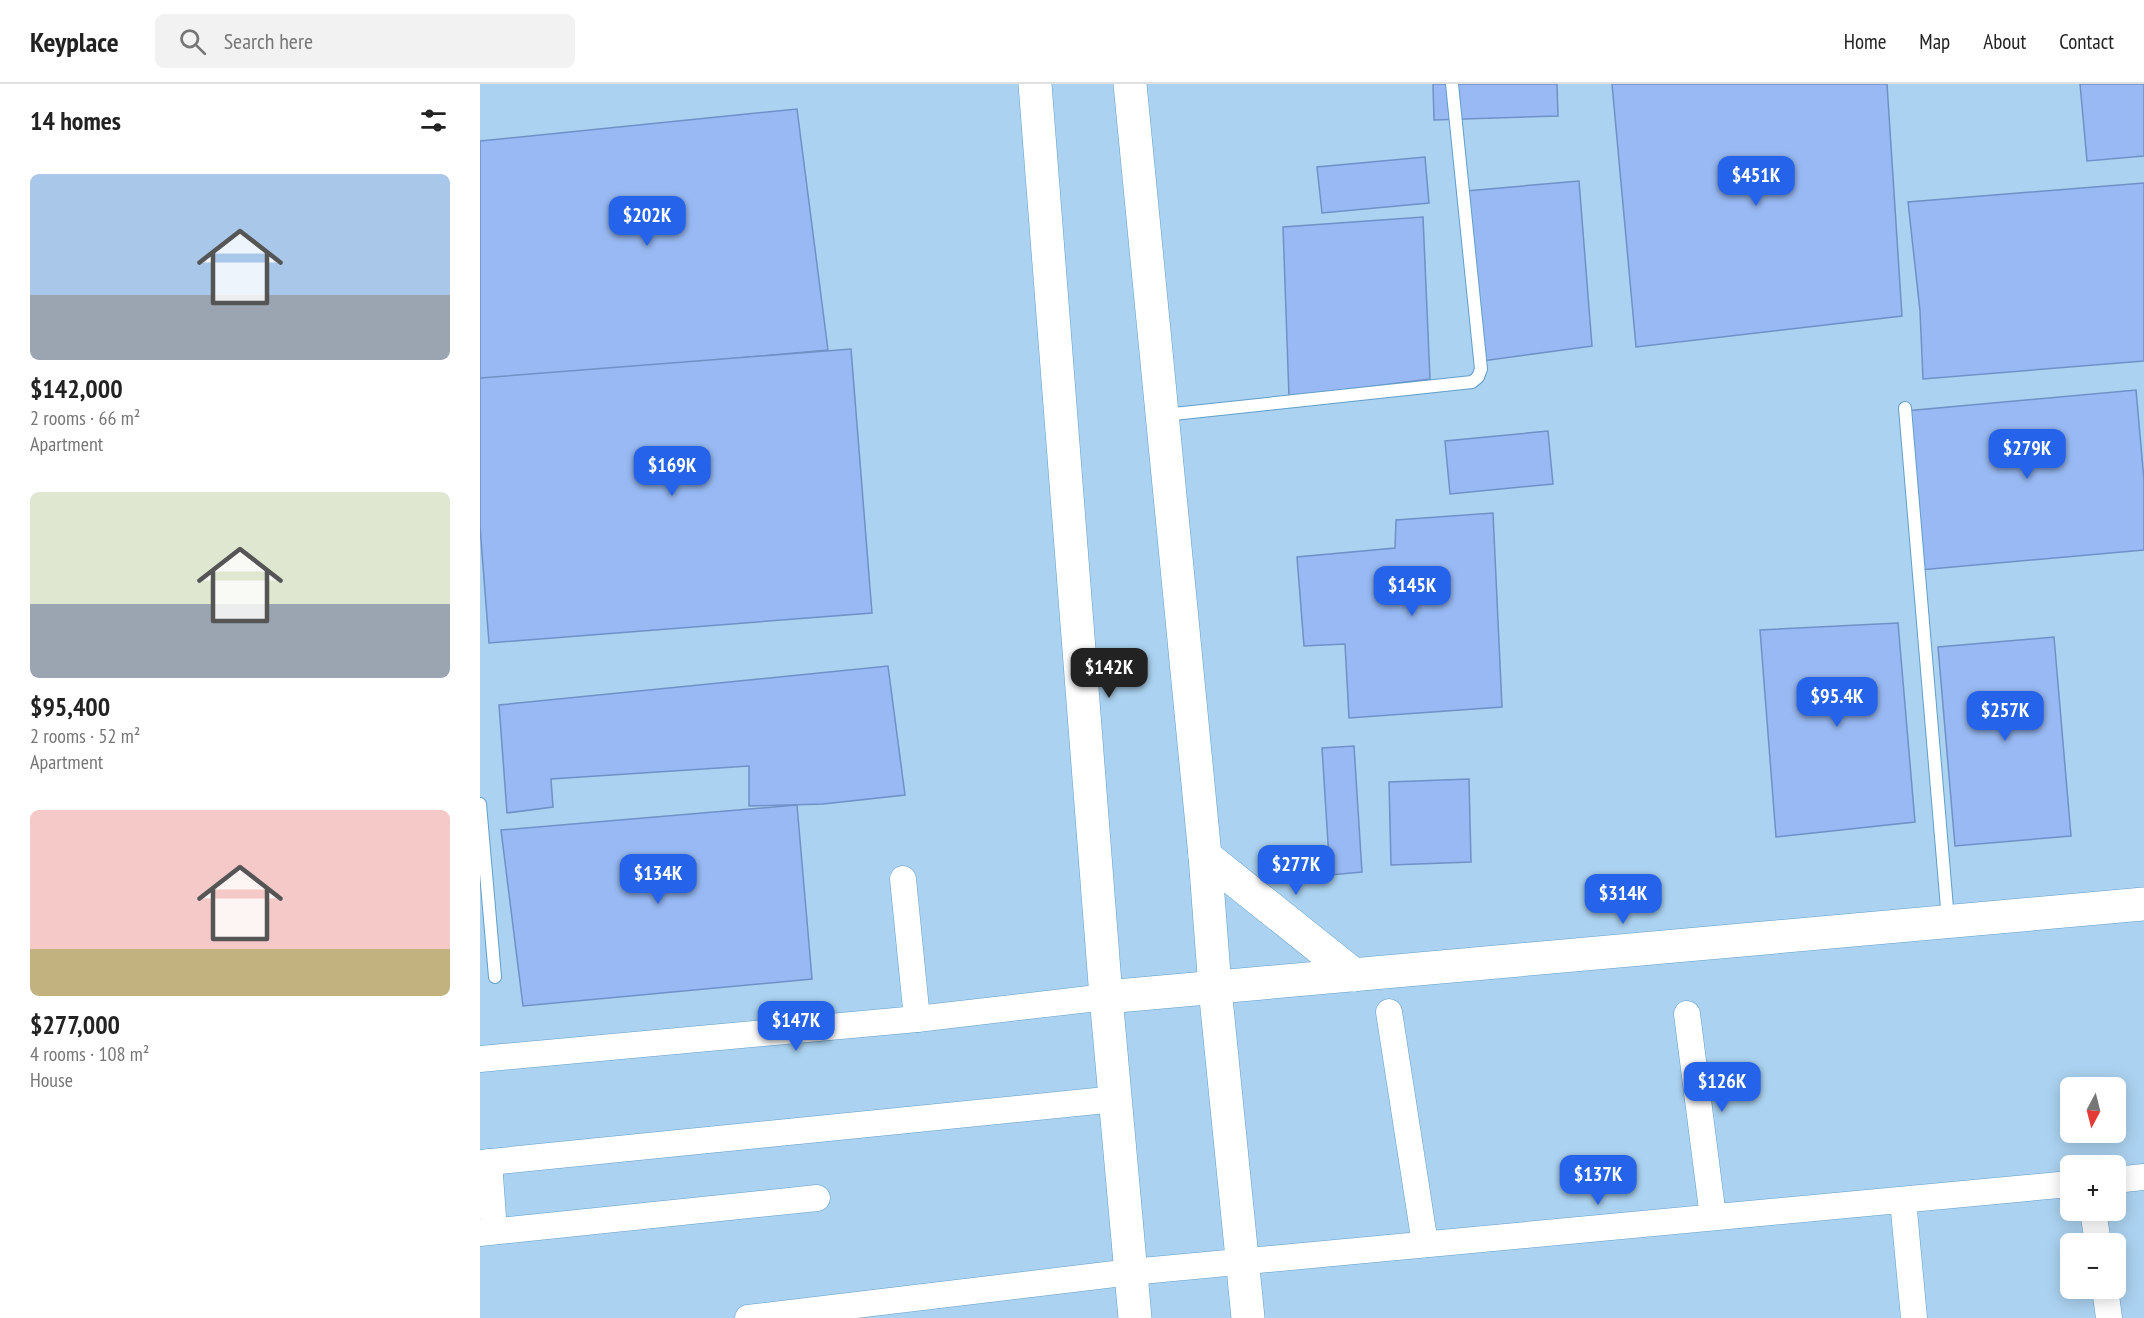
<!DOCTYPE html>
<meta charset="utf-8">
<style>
:root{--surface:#fff;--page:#f2f2f2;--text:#222;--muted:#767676;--line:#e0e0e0;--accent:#2563eb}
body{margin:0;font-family:"PT Sans Narrow",sans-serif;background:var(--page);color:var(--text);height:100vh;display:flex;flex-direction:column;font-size:22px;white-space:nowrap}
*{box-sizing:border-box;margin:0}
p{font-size:20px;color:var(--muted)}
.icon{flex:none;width:33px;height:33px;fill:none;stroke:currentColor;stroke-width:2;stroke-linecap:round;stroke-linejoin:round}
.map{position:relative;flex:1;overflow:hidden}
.details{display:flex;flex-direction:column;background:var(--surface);width:480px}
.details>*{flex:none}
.needle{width:39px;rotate:187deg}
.fabs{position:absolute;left:1580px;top:993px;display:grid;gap:12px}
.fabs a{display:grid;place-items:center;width:66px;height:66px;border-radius:9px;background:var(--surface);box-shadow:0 3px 15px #0003;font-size:30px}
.price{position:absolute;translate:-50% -51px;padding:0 14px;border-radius:12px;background:var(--accent);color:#fff;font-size:20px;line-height:39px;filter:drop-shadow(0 2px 3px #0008)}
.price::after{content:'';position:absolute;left:50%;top:36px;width:18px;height:14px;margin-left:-9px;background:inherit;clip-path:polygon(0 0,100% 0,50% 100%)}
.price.selected{background:#222;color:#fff}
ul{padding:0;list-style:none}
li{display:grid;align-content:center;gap:12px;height:318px;padding:0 30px}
li span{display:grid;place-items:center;height:186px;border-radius:9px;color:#555}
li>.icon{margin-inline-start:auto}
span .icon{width:108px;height:108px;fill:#fffc;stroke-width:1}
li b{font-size:26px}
h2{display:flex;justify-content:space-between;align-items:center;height:72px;padding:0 30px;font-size:26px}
header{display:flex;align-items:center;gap:36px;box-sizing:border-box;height:84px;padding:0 30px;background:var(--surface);border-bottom:2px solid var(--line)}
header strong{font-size:28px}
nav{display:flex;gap:33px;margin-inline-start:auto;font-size:21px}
.search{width:420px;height:54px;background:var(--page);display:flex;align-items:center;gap:15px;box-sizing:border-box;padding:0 21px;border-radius:9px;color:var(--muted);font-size:22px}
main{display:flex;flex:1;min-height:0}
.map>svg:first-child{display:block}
.built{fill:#abd2f0;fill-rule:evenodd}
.building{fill:#98b9f3;stroke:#7090c7;stroke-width:1.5}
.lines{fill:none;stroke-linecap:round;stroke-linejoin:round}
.lane-casing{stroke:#619ec9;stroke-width:14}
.street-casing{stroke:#619ec9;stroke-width:27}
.secondary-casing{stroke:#619ec9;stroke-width:34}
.lane{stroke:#fff;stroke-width:12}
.street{stroke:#fff;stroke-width:26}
.secondary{stroke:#fff;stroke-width:33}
</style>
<header>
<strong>Keyplace</strong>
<div class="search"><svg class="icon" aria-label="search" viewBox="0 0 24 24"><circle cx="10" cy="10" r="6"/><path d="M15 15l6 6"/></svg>Search here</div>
<nav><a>Home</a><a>Map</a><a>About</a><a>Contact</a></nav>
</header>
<main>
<section class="details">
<h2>14 homes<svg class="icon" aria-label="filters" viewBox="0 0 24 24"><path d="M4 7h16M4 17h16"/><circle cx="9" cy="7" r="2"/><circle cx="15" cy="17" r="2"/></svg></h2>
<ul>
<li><span style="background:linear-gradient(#a9c7e8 65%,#9aa5b1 0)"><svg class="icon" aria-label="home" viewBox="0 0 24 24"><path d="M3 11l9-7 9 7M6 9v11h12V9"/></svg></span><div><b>$142,000</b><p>2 rooms · 66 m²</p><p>Apartment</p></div></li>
<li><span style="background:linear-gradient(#dfe7d0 60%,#9aa5b1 0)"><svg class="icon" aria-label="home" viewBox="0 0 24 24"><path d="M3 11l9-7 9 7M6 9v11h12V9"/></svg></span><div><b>$95,400</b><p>2 rooms · 52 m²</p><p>Apartment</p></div></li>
<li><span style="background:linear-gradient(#f6c9c9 75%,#c2b280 0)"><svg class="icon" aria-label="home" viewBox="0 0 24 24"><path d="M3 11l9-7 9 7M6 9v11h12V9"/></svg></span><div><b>$277,000</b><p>4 rooms · 108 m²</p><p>House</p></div></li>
</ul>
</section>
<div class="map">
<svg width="1664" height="1234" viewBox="0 0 1664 1234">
<rect width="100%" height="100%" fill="#bde1fd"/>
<path class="built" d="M0 0H1664V1234H0ZM1590 1004H1635V1048H1590ZM1590 1082H1635V1126H1590ZM1590 1160H1635V1204H1590Z"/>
<g class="building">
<path d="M953 0H1077L1078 32 954 36Z"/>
<path d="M1132 0H1407L1422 232 1156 263Z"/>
<path d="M1600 0H1664V72L1607 77Z"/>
<path d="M317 25 348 266 0 297V57Z"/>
<path d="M945 73 949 119 842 129 837 83Z"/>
<path d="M1099 97 1112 262 995 278 986 107Z"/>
<path d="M1664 99V277L1443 295 1440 227 1428 118Z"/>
<path d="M943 133 950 295 809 313 803 143Z"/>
<path d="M371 265 392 529 9 559 0 443V294Z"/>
<path d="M1656 306 1664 396V466L1440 486 1425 327Z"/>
<path d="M1068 347 1073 400 970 410 965 357Z"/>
<path d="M1013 429 1022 623 869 634 865 560 824 562 817 473 915 464 916 436Z"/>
<path d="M1418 539 1435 738 1296 753 1280 546Z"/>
<path d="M1574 553 1591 752 1475 762 1458 563Z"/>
<path d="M408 582 425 711 343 720 269 722V682L71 695 73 723 27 729 19 621Z"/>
<path d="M874 662 882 788 850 791 842 664Z"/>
<path d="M989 695 991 778 911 781 909 698Z"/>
<path d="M317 721 332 895 43 922 21 746Z"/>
</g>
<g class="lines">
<defs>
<g id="lane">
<path d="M1425 324 1468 836"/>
<path d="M684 331 992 298 998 293 1001 285 972 0"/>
<path d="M0 720 15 893"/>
</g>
<g id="street">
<path d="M423 795 437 935"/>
<path d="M909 928 945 1160"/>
<path d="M1207 930 1233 1133"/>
<path d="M0 975 437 935 626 913"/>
<path d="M9 1078 14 1147"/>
<path d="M0 1079 636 1015"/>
<path d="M1635 1096 1664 1093"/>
<path d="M1423 1116 1434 1234"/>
<path d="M1613 1126 1618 1160"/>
<path d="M0 1149 337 1114"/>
<path d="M1625 1204 1629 1234"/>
<path d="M268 1234 651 1188 1590 1100"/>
</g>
<g id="secondary">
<path d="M555 0 626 913 655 1234"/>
<path d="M650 0 725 772 735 904 768 1234"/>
<path d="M725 772 874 891"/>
<path d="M626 913 1664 820"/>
</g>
</defs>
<use href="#lane" class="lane-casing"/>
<use href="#street" class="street-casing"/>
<use href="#secondary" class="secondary-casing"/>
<use href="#lane" class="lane"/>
<use href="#street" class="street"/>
<use href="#secondary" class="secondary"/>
</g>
</svg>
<div class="fabs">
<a><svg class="needle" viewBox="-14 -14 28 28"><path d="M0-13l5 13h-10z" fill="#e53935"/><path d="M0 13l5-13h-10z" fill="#767676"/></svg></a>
<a>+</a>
<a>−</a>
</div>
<b class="price" style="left:1276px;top:123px">$451K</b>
<b class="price" style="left:167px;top:163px">$202K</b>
<b class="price" style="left:1547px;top:396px">$279K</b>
<b class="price" style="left:192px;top:413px">$169K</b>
<b class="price" style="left:932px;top:533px">$145K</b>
<b class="price selected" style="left:629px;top:615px">$142K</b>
<b class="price" style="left:1357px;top:644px">$95.4K</b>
<b class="price" style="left:1525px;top:658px">$257K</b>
<b class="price" style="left:816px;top:812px">$277K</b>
<b class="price" style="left:178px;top:821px">$134K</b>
<b class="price" style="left:1143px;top:841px">$314K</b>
<b class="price" style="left:316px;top:968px">$147K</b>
<b class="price" style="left:1242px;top:1029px">$126K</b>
<b class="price" style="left:1118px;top:1122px">$137K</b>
</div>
</main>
